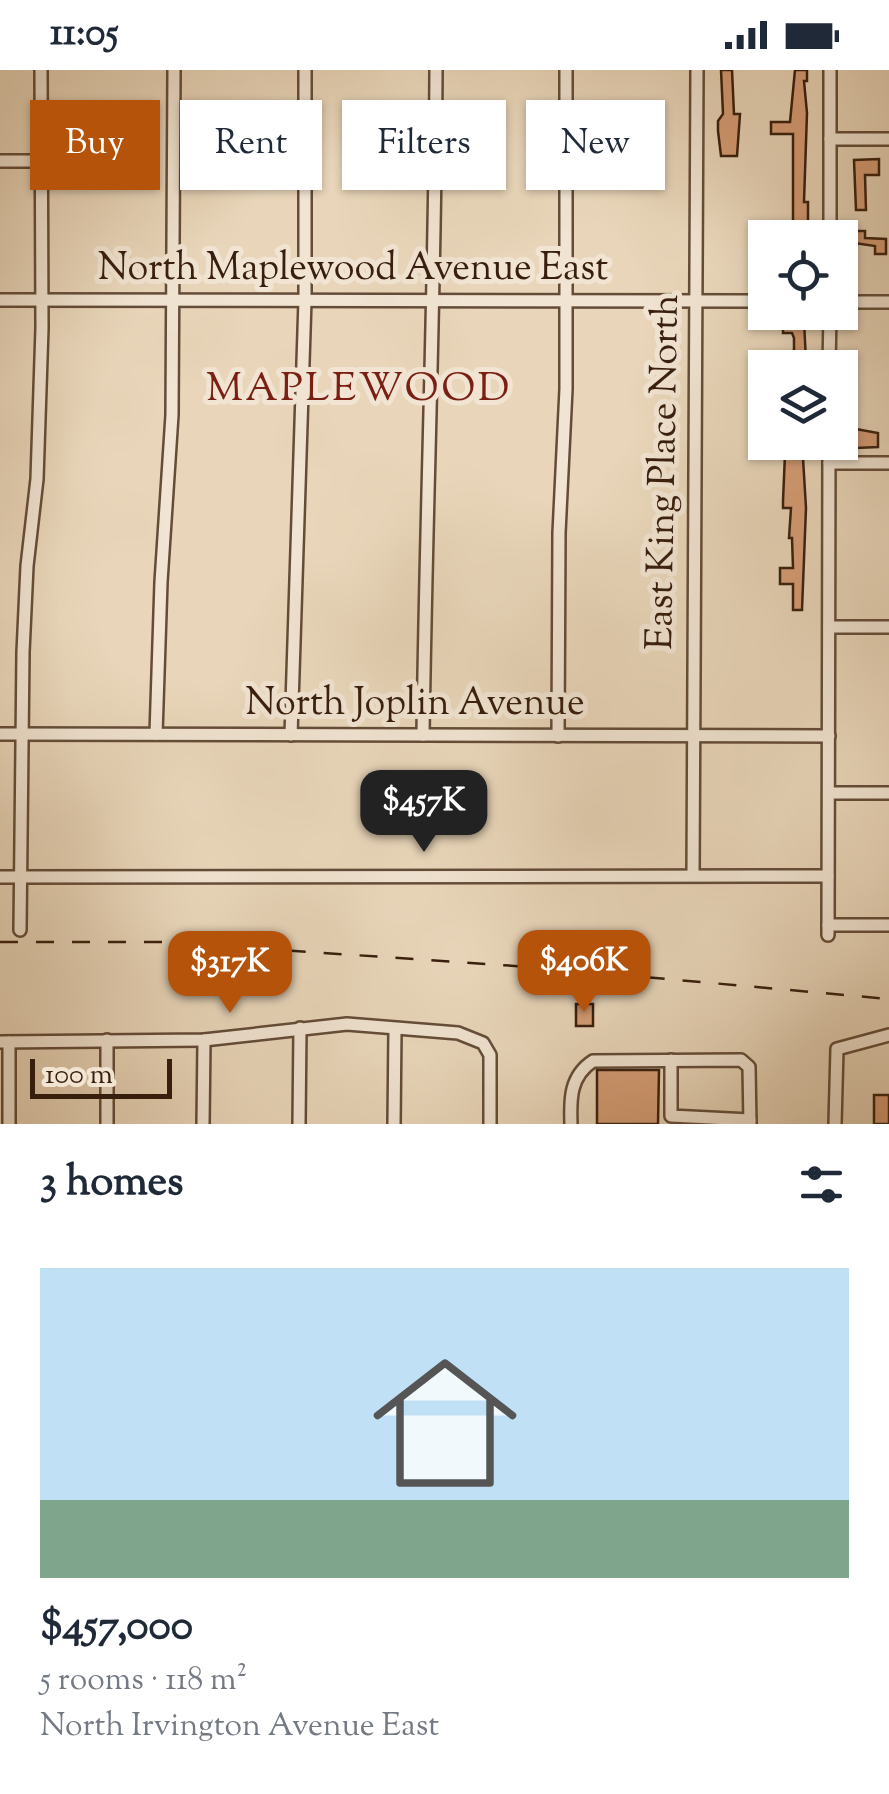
<!DOCTYPE html>
<meta charset="utf-8">
<style>
:root{--surface:#fff;--page:#f6f6f7;--text:#1f2937;--muted:#747a83;--line:#e0e1e3;--accent:#b45309}
body{margin:0;font-family:"Sorts Mill Goudy",serif;background:var(--page);color:var(--text);height:100vh;display:flex;flex-direction:column;font-size:38px;white-space:nowrap}
*{box-sizing:border-box;margin:0}
p{font-size:32px;color:var(--muted)}
.icon{flex:none;width:55px;height:55px;fill:none;stroke:currentColor;stroke-width:2;stroke-linecap:round;stroke-linejoin:round}
.map{position:relative;height:1054px;overflow:hidden}
.side{display:flex;flex-direction:column;background:var(--surface);flex:1}
.side>*{flex:none}
.hud{position:absolute;left:30px;top:30px;width:830px;height:90px;display:flex;gap:20px}
.tools{position:absolute;left:748px;top:150px;display:grid;gap:20px}
.tools a{display:grid;place-items:center;width:110px;height:110px;border-radius:0px;background:var(--surface);box-shadow:0 2px 8px #0004;font-size:50px}
.scale{position:absolute;left:30px;bottom:25px;width:142px;box-sizing:border-box;padding-left:10px;border:5px solid #381e0d;border-top:0;font-size:28px;line-height:35px;white-space:nowrap;color:#381e0d;-webkit-text-stroke:8px #f1e4d2;paint-order:stroke}
.price{position:absolute;translate:-50% -85px;padding:0 22px;border-radius:20px;background:var(--accent);color:#fff;font-size:32px;line-height:65px;filter:drop-shadow(0 2px 5px #0008)}
.price::after{content:'';position:absolute;left:50%;top:60px;width:30px;height:22px;margin-left:-15px;background:inherit;clip-path:polygon(0 0,100% 0,50% 100%)}
.price.on{background:#222;color:#fff}
ul{padding:0;list-style:none}
li{display:grid;align-content:center;gap:20px;height:530px;padding:0 40px}
li+li{border-top:2px solid var(--line)}
li span{display:grid;place-items:center;height:310px;border-radius:0px;color:#555}
li>.icon{margin-inline-start:auto}
span .icon{width:180px;height:180px;fill:#fffc;stroke-width:1}
li b{font-size:42px}
h2{display:flex;justify-content:space-between;align-items:center;height:120px;padding:0 40px;font-size:42px}
.tag{padding:0 35px;border-radius:0px;background:var(--surface);box-shadow:0 2px 8px #0004;font-size:35px;line-height:90px}
.tag.on{background:var(--accent);color:#fff}
.status{display:flex;justify-content:space-between;align-items:center;height:70px;padding:0 50px;background:var(--surface);direction:ltr}
.status svg{height:28px;fill:currentColor}
.map>svg:first-child{display:block}
.building{fill:#d69d76;stroke:#381e0d;stroke-width:2.5}
.lines{fill:none;stroke-linecap:round;stroke-linejoin:round}
.minor-casing{stroke:#644c38;stroke-width:16}
.minor{stroke:#f1e4d2;stroke-width:11}
.rail{stroke:#381e0d;stroke-width:2.5;stroke-dasharray:18 18;stroke-linecap:butt}
.labels{text-anchor:middle;dominant-baseline:central;stroke-width:10;stroke-linejoin:round;paint-order:stroke}
.street-label{font-size:38px;fill:#381e0d;stroke:#f1e4d2}
.neighbourhood-label{font-size:40px;letter-spacing:2.5px;fill:#7a1f14;stroke:#f1e4d2}
</style>
<div class="status"><b>11:05</b><svg viewBox="0 0 49 12"><path d="M0 12V9h3v3zM5 12V6h3v6zM10 12V3h3v9zM15 12V0h3v12zM26 1h20v11H26zM47 4h2v5h-2z"/></svg></div>
<div class="map">
<svg width="889" height="1054" viewBox="0 0 889 1054">
<rect width="100%" height="100%" fill="#e9d6ba"/>
<filter id="stains"><feTurbulence type="fractalNoise" baseFrequency=".002" numOctaves="4"/><feColorMatrix values="0 0 0 0 .2 0 0 0 0 .09 0 0 0 0 .02 0 0 0 .5 -.17"/></filter>
<radialGradient id="worn" r=".72"><stop offset=".6" stop-color="#630" stop-opacity="0"/><stop offset="1" stop-color="#630" stop-opacity=".3"/></radialGradient>
<g class="building">
<path d="M721 0H732L734 44H740L737 86H721L718 61V51L723 44Z"/>
<path d="M795 0H807V11H804L807 43 804 132H808V159H796V164H785V152H793V64H771V52H790Z"/>
<path d="M879 89V105H865L866 140H856L854 90Z"/>
<path d="M854 161H865V168L886 169V184H875V176L854 173Z"/>
<path d="M783 251H804L806 291H794V268L792 263H783Z"/>
<path d="M856 359 878 363V377L856 378Z"/>
<path d="M794 375H806V388H803L806 438 802 540H793V514H780V498H793L792 468H789L791 438H783V431L785 384H794Z"/>
<rect x="576" y="934" width="17" height="22"/>
<path d="M597 1000H659L658 1054H597Z"/>
<rect x="874" y="1025" width="15" height="29"/>
</g>
<g class="lines">
<defs>
<g id="minor">
<path d="M830 69H889"/>
<path d="M0 91H41"/>
<path d="M830 168V0"/>
<path d="M0 230 765 231"/>
<path d="M840 232H889"/>
<path d="M829 298 830 242"/>
<path d="M829 393H889"/>
<path d="M829 557H889"/>
<path d="M0 664 829 666"/>
<path d="M156 664 161 512 172 345 174 0"/>
<path d="M291 665 305 230V0"/>
<path d="M423 665C426 443 435 222 436 0"/>
<path d="M558 666 559 463 566 319V0"/>
<path d="M829 723H889"/>
<path d="M693 805 697 0"/>
<path d="M0 807 828 806"/>
<path d="M828 855H889"/>
<path d="M20 860 23 582 27 496 37 409 42 258 41 0"/>
<path d="M828 865 829 372"/>
<path d="M107 970V1054"/>
<path d="M0 972 204 970 347 954 458 963 483 973 490 985V1054"/>
<path d="M9 972V1054"/>
<path d="M671 990V1046L750 1050"/>
<path d="M203 1054 204 970"/>
<path d="M299 1054 300 958"/>
<path d="M394 1054 395 959"/>
<path d="M571 1054C570 1029 570 1006 593 991L741 990 749 997 750 1054"/>
<path d="M835 1054 837 979 889 965"/>
</g>
</defs>
<use href="#minor" class="minor-casing"/>
<use href="#minor" class="minor"/>
<path class="rail" d="M0 872H163L545 898 889 929"/>
</g>
<g class="labels">
<g class="street-label">
<text x="353" y="200">North Maplewood Avenue East</text>
<text transform="translate(665 402) rotate(-89)">East King Place North</text>
<text x="415" y="635">North Joplin Avenue</text>
</g>
<g class="neighbourhood-label">
<text x="359" y="320">MAPLEWOOD</text>
</g>
</g>
<rect width="100%" height="100%" filter="url(#stains)"/>
<rect width="100%" height="100%" fill="url(#worn)"/>
</svg>
<div class="tools">
<a><svg class="icon" aria-label="locate" viewBox="0 0 24 24"><circle cx="12" cy="12" r="6"/><path d="M12 2v4M12 18v4M2 12h4M18 12h4"/></svg></a>
<a><svg class="icon" aria-label="layers" viewBox="0 0 24 24"><path d="M12 4l9 5-9 5-9-5zM3 14l9 5 9-5"/></svg></a>
</div>
<div class="scale">100 m</div>
<b class="price on" style="left:424px;top:785px">$457K</b>
<b class="price" style="left:584px;top:945px">$406K</b>
<b class="price" style="left:230px;top:946px">$317K</b>
<div class="hud">
<a class="tag on">Buy</a>
<a class="tag">Rent</a>
<a class="tag">Filters</a>
<a class="tag">New</a>
</div>
</div>
<section class="side">
<h2>3 homes<svg class="icon" aria-label="filters" viewBox="0 0 24 24"><path d="M4 7h16M4 17h16"/><circle cx="9" cy="7" r="2"/><circle cx="15" cy="17" r="2"/></svg></h2>
<ul>
<li><span style="background:linear-gradient(#bfe0f5 75%,#7fa58c 0)"><svg class="icon" aria-label="home" viewBox="0 0 24 24"><path d="M3 11l9-7 9 7M6 9v11h12V9"/></svg></span><div><b>$457,000</b><p>5 rooms · 118 m²</p><p>North Irvington Avenue East</p></div></li>
</ul>
</section>
